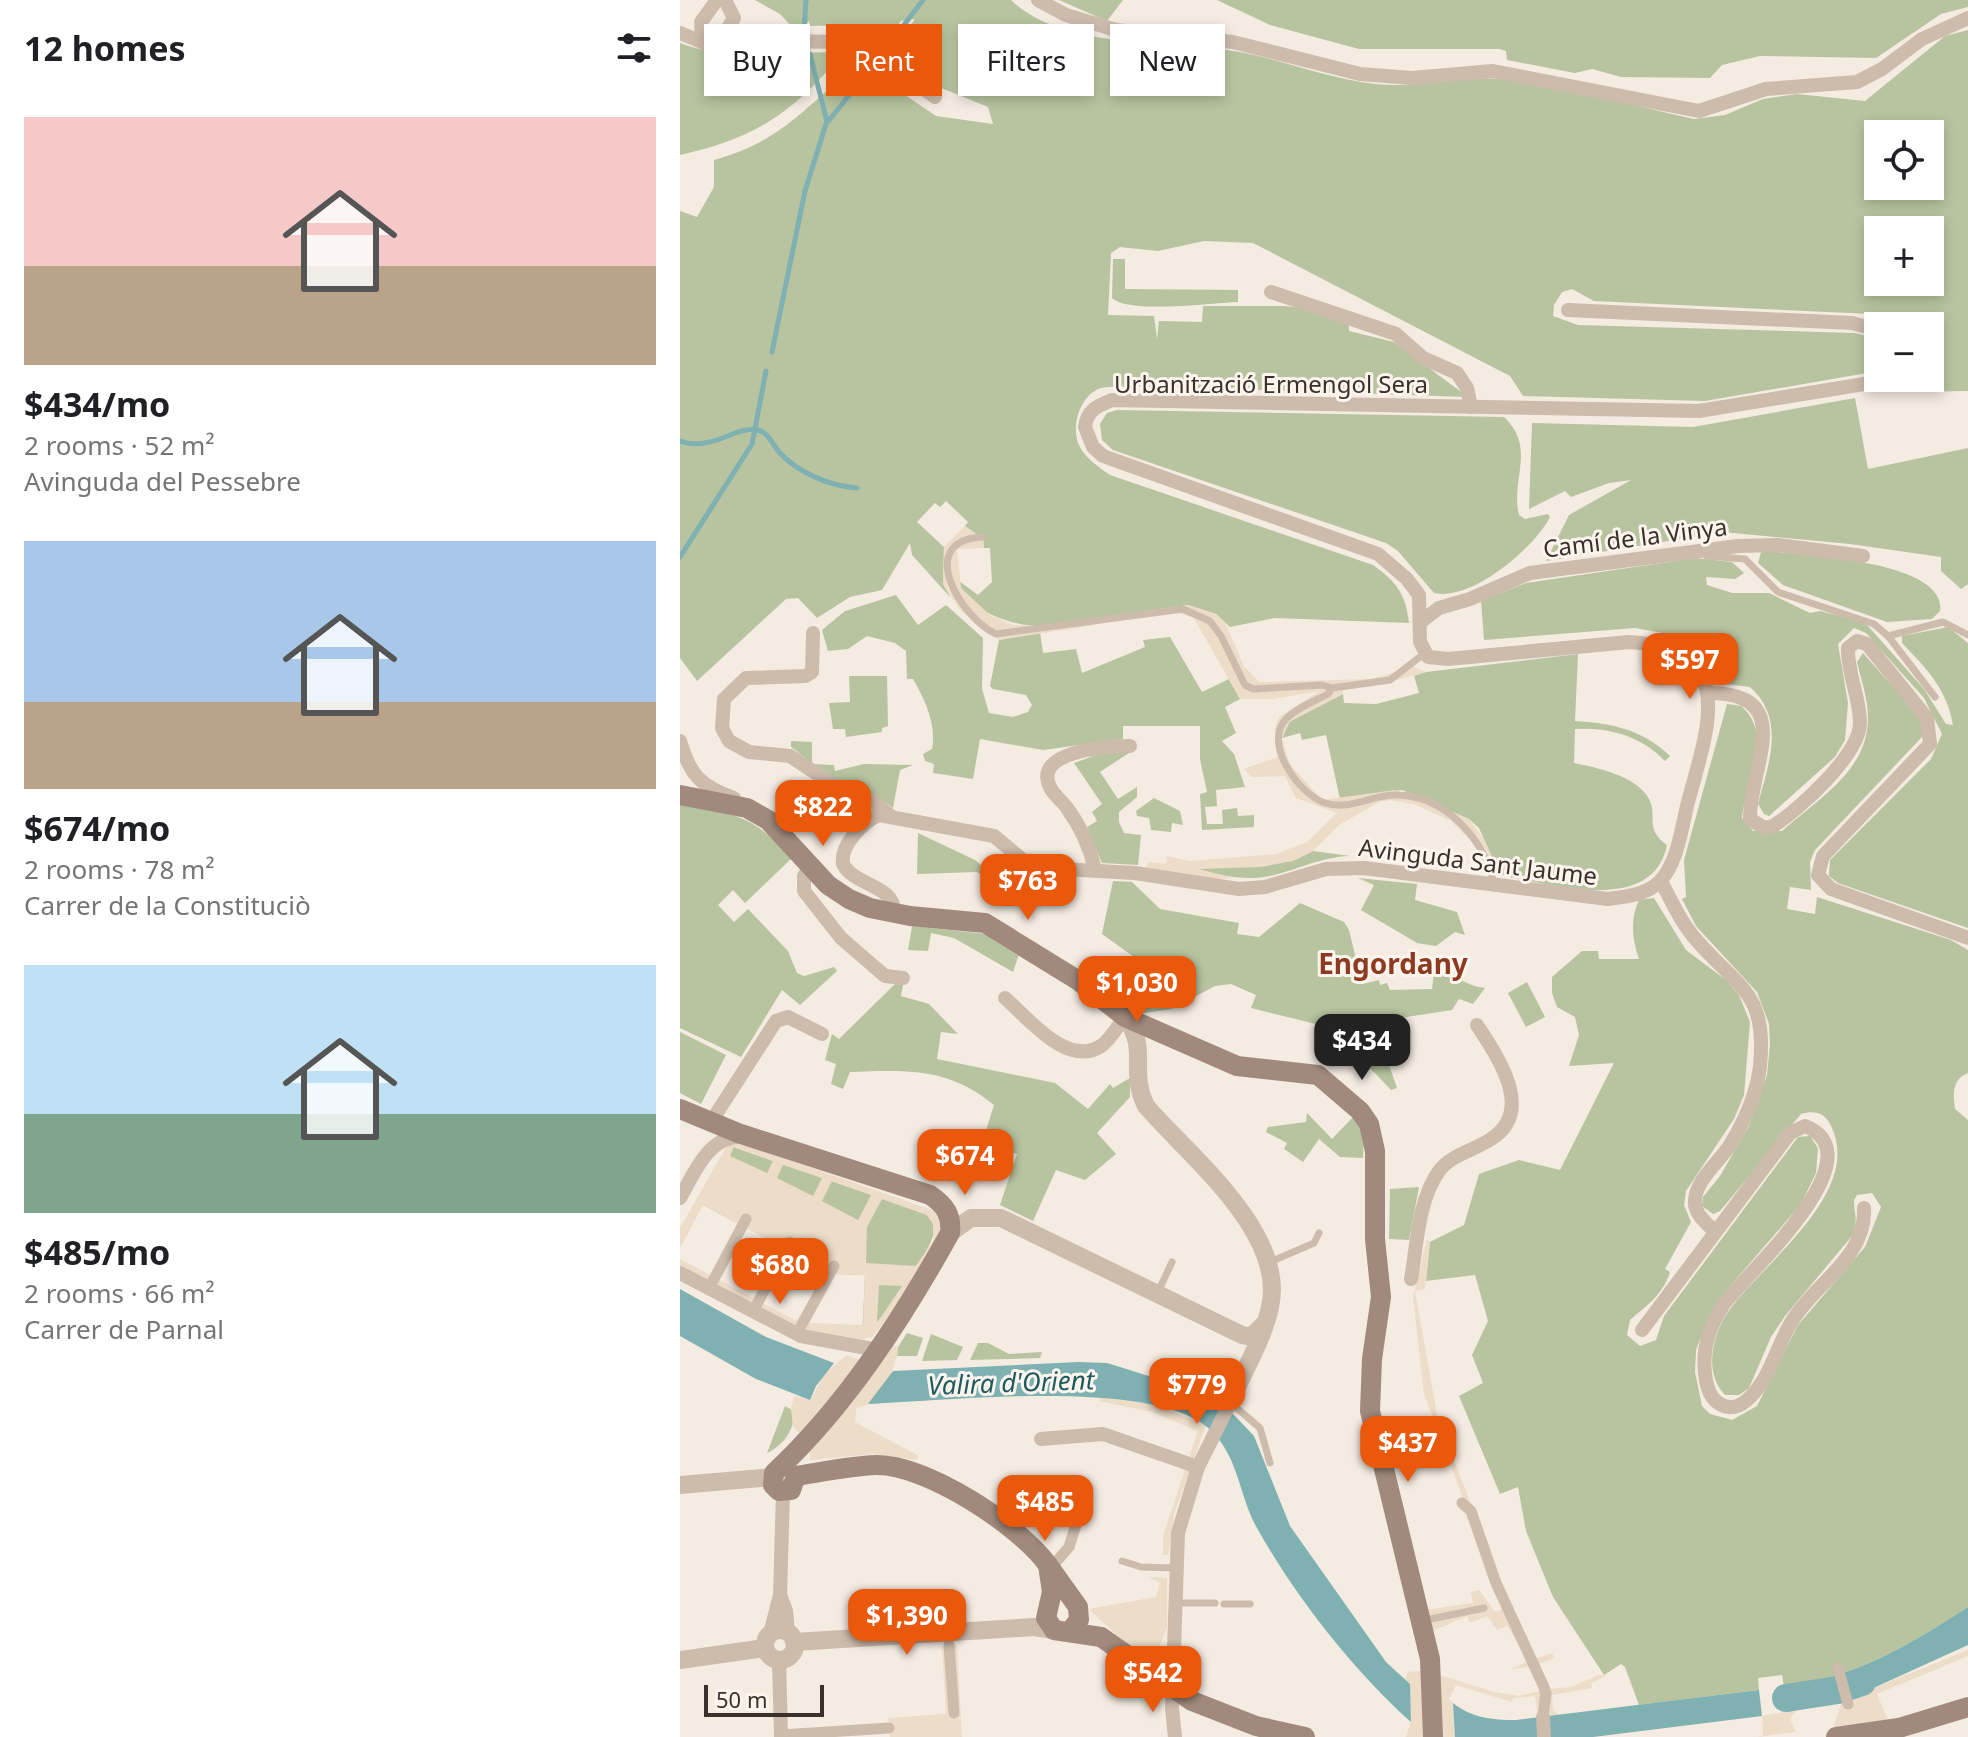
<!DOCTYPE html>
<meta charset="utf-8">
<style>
:root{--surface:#fff;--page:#f2f2f2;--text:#202124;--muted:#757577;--accent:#ea580c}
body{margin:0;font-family:"Noto Sans",sans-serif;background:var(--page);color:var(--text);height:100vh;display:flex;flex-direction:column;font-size:30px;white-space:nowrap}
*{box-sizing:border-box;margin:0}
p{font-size:26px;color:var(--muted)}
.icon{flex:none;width:44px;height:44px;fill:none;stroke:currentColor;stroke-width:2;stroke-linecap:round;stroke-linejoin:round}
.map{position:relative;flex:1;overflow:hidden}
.panel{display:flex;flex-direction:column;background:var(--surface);width:680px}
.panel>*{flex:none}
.guide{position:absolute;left:24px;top:24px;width:760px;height:72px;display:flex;gap:16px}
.buttons{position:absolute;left:1184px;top:120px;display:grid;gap:16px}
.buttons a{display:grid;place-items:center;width:80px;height:80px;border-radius:0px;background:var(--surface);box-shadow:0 4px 12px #0003;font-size:40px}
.scale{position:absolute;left:24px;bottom:20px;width:120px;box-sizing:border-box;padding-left:8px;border:4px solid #3b302b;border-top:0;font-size:22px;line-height:28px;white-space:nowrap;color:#3b302b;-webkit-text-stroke:6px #fbf5ee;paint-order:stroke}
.price{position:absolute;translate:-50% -68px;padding:0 18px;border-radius:16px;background:var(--accent);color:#fff;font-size:26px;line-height:52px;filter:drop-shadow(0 2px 4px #0008)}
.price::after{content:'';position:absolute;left:50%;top:48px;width:24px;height:18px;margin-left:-12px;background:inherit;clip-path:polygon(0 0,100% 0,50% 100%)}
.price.current{background:#222;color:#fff}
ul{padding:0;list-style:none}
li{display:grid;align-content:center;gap:16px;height:424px;padding:0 24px}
li span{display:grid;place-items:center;height:248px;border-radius:0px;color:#555}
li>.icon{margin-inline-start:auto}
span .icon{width:144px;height:144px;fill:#fffc;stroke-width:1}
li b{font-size:34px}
h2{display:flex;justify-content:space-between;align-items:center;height:96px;padding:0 24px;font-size:34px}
.chip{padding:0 28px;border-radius:0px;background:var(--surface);box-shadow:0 4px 12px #0003;font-size:28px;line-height:72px}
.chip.current{background:var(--accent);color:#fff}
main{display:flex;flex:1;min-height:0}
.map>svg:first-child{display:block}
.green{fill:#b8c4a0;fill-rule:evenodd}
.plaza{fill:#ecdcc8;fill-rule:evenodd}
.water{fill:#7fb0b2}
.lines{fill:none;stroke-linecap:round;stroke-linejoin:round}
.stream{stroke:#7fb0b2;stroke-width:5}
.river{stroke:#7fb0b2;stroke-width:28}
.service{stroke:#cdbbac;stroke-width:7}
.pedestrian{stroke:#cdbbac;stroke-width:11}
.minor{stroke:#cdbbac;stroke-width:14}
.tertiary{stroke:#cdbbac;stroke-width:18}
.secondary{stroke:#a18a7d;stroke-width:20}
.labels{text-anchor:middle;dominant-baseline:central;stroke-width:6;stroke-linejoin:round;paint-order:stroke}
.street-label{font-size:24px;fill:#3b302b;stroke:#fbf5ee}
.water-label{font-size:26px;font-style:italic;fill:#1f5a5e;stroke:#fbf5ee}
.quarter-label{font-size:28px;font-weight:bold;fill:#8c3b22;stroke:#fbf5ee}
</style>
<main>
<section class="panel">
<h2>12 homes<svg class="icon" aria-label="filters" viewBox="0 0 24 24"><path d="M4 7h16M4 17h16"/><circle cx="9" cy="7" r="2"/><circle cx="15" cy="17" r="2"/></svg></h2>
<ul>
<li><span style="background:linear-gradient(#f6c9c9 60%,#b9a48a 0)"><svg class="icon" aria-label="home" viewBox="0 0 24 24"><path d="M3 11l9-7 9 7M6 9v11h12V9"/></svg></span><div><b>$434/mo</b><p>2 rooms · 52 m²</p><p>Avinguda del Pessebre</p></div></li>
<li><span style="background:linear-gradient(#a9c7e8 65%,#b9a48a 0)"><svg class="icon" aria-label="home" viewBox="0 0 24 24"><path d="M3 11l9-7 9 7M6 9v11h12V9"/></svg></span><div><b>$674/mo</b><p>2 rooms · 78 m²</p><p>Carrer de la Constituciò</p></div></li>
<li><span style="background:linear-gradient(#bfe0f5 60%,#7fa58c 0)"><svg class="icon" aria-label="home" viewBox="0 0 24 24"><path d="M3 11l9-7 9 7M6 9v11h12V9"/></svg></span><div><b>$485/mo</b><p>2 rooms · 66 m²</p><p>Carrer de Parnal</p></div></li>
</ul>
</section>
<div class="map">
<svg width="1288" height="1737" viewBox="0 0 1288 1737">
<rect width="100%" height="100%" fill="#f4ebe1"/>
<g class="green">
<path d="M75 0H331C385 52 495 39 565 53 609 62 651 79 696 84 741 89 785 74 829 80 891 88 953 106 1014 119L1045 115 1083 99 1117 94 1185 101 1265 36 1288 30V391L1224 392 1211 386 1215 378H1250V326H1213L1191 314 914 301 892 289 882 292 874 305 873 316 898 325 1174 333C1193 336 1199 344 1197 362L1187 373 1025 401 843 396 830 376 573 243 524 241 478 251 440 247 431 253 428 315 474 316 477 339 479 321 522 322 523 306H605L668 314 669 331 714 342 788 397 454 386C444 387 431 386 421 388 399 395 389 430 401 449 407 459 420 468 430 475L693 565C717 582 726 595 729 623L595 618 550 627 536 614 508 605 357 626C331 625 286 611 279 581L298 595 312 582 310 548H304L303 539 285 526 288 522 266 501 260 507 255 503 237 522 264 547 263 584 271 598 232 555 230 543 202 590 170 597 137 618 118 598 106 599 17 681 0 658V211L17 217 34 187V160C95 143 117 116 164 76L175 80 189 94 225 95 256 116 313 124 308 107 254 85 211 54 235 19 221 21 203 47C188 25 154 25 130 26L129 21 124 27 113 28 100 14ZM1198 134H1250V186H1198ZM1198 230H1250V282H1198Z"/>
<path d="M379 0H443L427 21Z"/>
<path d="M537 0H1288V7L1261 14 1196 58 1080 56 1042 65 1030 78 941 77 912 69 895 73 827 60 826 51 819 49H679L590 25Z"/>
<path d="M0 43C48 61 100 53 150 52L151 67C105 119 67 140 0 155Z"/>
<path d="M433 259H445V289L558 290V302C532 303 449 314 432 298Z"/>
<path d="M1175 398 1188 469 1288 448V584L1281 589 1261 571V557L1170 544 1043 532 866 561 889 515 951 480 929 483 891 497 885 491 849 509 852 423 1013 427Z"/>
<path d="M437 410 824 417C857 448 830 480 839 515L845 519 868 514 870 517C855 547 792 602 754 593L718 551 706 543 433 450 422 440 420 424 427 413Z"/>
<path d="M1088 551C1123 555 1268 561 1260 611L1252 619 1207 622 1103 585 1078 563 1081 552Z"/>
<path d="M1016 558 1052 562 1064 573 1055 579 1026 577 1027 585 1052 593H1089L1130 613 1140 611 1180 621 1188 626 1244 689 1266 724 1273 725C1267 689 1246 668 1222 643V636L1268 627 1288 643V928L1158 883 1149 876 1150 860 1251 759 1262 734 1244 698 1186 633 1174 628 1158 644 1168 703 1165 740 1155 757 1089 816 1084 814 1078 804C1089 763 1106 719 1070 687L1036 683 1032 662 1015 639 955 628 804 640 801 601 846 583Z"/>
<path d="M216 595 238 625 266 605 303 638 302 689 309 713 333 717 348 712 352 705 346 695 313 689 310 686 319 640 360 632 363 653 396 649 402 673 465 647 463 640 490 637 522 692 549 679 560 699 545 707 556 733 542 741 554 754 565 787 536 790 537 806 525 807 527 824H543L542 810 557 808 558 816 574 815V827L522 830 520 794 527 792 520 759V726H443V739L363 750 300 739 293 779 253 773 254 764 245 761 243 754 252 749C257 726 245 699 233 679H227L226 651 215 643 187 636 168 649 148 651 142 630 165 611Z"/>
<path d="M1183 653 1238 715 1243 727 1242 737 1135 850 1130 862 1131 890 1110 887 1107 909 1135 914 1137 897 1271 940 1288 950V1073C1272 1079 1273 1094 1275 1109L1288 1120V1607C1229 1645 1175 1678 1104 1687L1102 1675 1078 1678 1079 1690 959 1705 945 1667 941 1664 924 1675 873 1597 846 1531 838 1487 820 1494 779 1396 803 1383 792 1355 808 1321 795 1275 746 1281 750 1242 784 1225 799 1174 839 1160 880 1170 934 1063 889 1066 899 1035 895 1017 877 1007 872 993V977L902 951H918L919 959H959C952 939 950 919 959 900L974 898 1006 950 1046 980 1059 995 1070 1022 1064 1095 1054 1119 1006 1191 1004 1205 1011 1222 985 1269 990 1272C983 1295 966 1306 950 1320L947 1335 960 1346 976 1340 984 1316 1118 1137 1130 1136 1138 1148 1136 1173 1121 1204 1046 1291 1026 1324 1016 1350 1015 1372 1022 1406 1030 1414 1052 1420 1077 1406 1118 1325 1185 1247 1201 1207 1192 1193 1177 1195 1174 1200C1174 1215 1179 1220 1172 1236L1105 1316 1091 1337 1069 1388 1059 1395H1045C1024 1374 1032 1338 1046 1315 1076 1268 1185 1194 1151 1126 1145 1113 1135 1110 1121 1114L1040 1211 1033 1214 1022 1206 1023 1197 1040 1176 1069 1126 1087 1075 1090 1044 1089 1024 1077 992 1016 926 1002 899 1006 897 1004 860 1047 704 1061 706C1095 735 1065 781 1062 818L1073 831H1102C1138 799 1189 770 1188 717 1188 699 1181 679 1177 662Z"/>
<path d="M898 654 895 721C932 723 963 730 990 756L985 761C961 736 929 727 895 729L894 763C917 768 956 775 969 799 978 816 964 829 987 845 973 916 870 884 820 875L799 828 789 819 722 790 660 799 646 735 622 740 620 733 602 738 609 722 663 694 664 703 696 704 739 693 734 676 746 672Z"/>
<path d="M169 676H207L208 726 202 728V732L166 737 165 729H153L149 703 170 702Z"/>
<path d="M111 741 132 742V764L154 765 155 771 184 764 233 765 220 770 213 808C193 791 168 787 146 774 133 766 123 755 111 747Z"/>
<path d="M452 751 420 772 438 799 457 787V797L439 812V822L444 833 461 835 458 865 422 863 407 827 417 821 412 812 422 804 394 763 422 753Z"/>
<path d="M474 798 500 811 503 825 492 823 491 832 471 830 469 818 457 816 456 811Z"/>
<path d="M0 802C53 815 75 814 111 859L65 903 53 890 38 905 54 922 68 909 108 951 117 973 124 976 154 967 157 971 120 1005 102 990 61 1057 0 1028Z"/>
<path d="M238 833 295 860 316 878 313 881 297 872 237 874Z"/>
<path d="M633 851 670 856C636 857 609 875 576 878 554 879 533 873 512 869L613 861Z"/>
<path d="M678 878 737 884 735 900 777 912 785 935 775 932 756 946 737 943 681 910 694 885Z"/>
<path d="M433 881 452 882 480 909 559 923 557 934 579 937 620 903 664 922 669 930 682 984 699 980 700 985 707 983 710 990 752 989 754 973C771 971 787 987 805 988L793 1004 779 999 772 1010 694 1022 717 1088 711 1090 652 1028 571 1008 576 995 551 984 535 986 492 1009 464 1013 442 999 465 965 422 934Z"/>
<path d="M232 926 307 934 339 954 333 972 274 938 251 933 248 951 228 950Z"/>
<path d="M847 982 865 1017 846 1027 828 993Z"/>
<path d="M215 984 223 985 221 996 249 1004 278 1034 261 1032 257 1059 375 1083 408 1109 430 1084 433 1088 450 1078V1097L417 1133 436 1154 405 1180 376 1170 353 1221 320 1205 337 1154 302 1143 314 1105C268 1067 227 1070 170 1072L163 1089 151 1084 156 1064 145 1060 152 1034 159 1039Z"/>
<path d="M0 1032 46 1055 21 1104 0 1093Z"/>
<path d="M627 1113 652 1139 674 1116 684 1137 683 1158 660 1157 639 1139 623 1162 604 1149 607 1143 586 1132 588 1127 626 1122Z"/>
<path d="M53 1147 246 1214C250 1219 254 1223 254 1230 255 1248 197 1325 182 1340L185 1275 154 1274 23 1205Z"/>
<path d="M739 1187 729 1240 709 1239 710 1189Z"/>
<path d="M227 1333 243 1338 237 1356H217L218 1347Z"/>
<path d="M251 1334 283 1347 277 1360 242 1361Z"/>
<path d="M298 1343H308L329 1354 362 1352 360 1358 290 1360Z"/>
<path d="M105 1406 114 1411C115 1429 104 1445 87 1453Z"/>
</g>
<g class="plaza">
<path d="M285 526 303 539 304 548 277 549 281 588 311 616 334 625 357 626 508 605 536 614 545 623 564 666 579 682 691 679 719 671 727 664 746 672 695 686 663 688V694L610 721 602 738 609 763 642 800 715 790 789 819 805 841 818 874 803 872 797 847 771 821 734 804 710 800 699 802 659 825 633 851 613 861 581 867 519 869 553 878 538 879 466 868 468 862 486 864 487 856 510 861 596 854 627 842 657 813 616 798 605 776 571 777 564 769 598 757 595 728 599 717 640 691 592 699H560L514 618 496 612 440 617 409 626 319 640 281 611 263 584 264 547Z"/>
<path d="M49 1142 64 1144 260 1213 264 1225 215 1309 192 1337 169 1341 118 1329 0 1268V1259L32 1276 59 1224 23 1205 0 1248V1228ZM54 1147 93 1161 87 1173 50 1156ZM103 1165 142 1178 133 1196 97 1178ZM152 1181 191 1195 178 1220 142 1201ZM202 1199 247 1215 253 1223V1241L236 1266 186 1263 187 1227ZM66 1228 102 1247 75 1299 38 1279ZM110 1251 146 1270 119 1322 82 1303ZM154 1274 185 1275 183 1325 128 1323ZM199 1285 222 1286 197 1323V1322Z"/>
<path d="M747 1239 750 1242 745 1289 735 1291 757 1415 816 1570 856 1659 872 1653 874 1658 859 1664 871 1689 892 1687 918 1675 926 1676 911 1683 912 1688 872 1695 873 1710 879 1715 858 1718 855 1696 833 1698 832 1702 776 1685 769 1699 773 1703 775 1737H759V1675L814 1692 839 1696 860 1691 851 1667 831 1669 849 1661 827 1626 817 1630 807 1616 790 1623 787 1616 750 1632 745 1610 793 1603 791 1592 799 1590 815 1612 824 1608 744 1394 733 1297Z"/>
<path d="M213 1345 218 1347 217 1356 209 1379 188 1404 176 1409 175 1422 239 1456 236 1460 193 1454 130 1460V1449Z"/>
<path d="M167 1355 181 1361 120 1434 113 1427 111 1408 114 1396 131 1400 144 1374Z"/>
<path d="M421 1395 472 1404 526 1425 494 1514 488 1555H483V1536L518 1431 472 1412 419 1401Z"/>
<path d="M469 1577 487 1578V1627L479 1647 466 1654 445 1643 409 1609 476 1597 480 1583Z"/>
<path d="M277 1645 282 1737H210L208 1718 266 1714 262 1646Z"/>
<path d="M1288 1650V1656L1197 1694 1208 1721 1157 1729 1154 1726 1161 1704 1159 1702Z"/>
<path d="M743 1666 748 1737H726L731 1722 730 1684 725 1680 728 1672 740 1671Z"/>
<path d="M1116 1710 1110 1719 1116 1732 1078 1737 1083 1735 1082 1716Z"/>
</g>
<g class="water">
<path d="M0 1289 86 1337 154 1363 136 1386 130 1400 76 1379 0 1336Z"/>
<path d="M398 1362 427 1363 504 1387 537 1401 555 1416 574 1436 610 1526 706 1662 730 1684 731 1722C673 1670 615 1596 577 1528 558 1494 559 1454 527 1427 468 1378 266 1401 188 1404L213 1371Z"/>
<path d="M1288 1607V1645L1167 1700 1147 1699V1691H1139L1138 1687 1122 1689V1694L1114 1696 1116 1710 1108 1712 1104 1687C1175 1678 1229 1645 1288 1607Z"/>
<path d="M1079 1690 1082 1716 913 1737H775L773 1703C792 1718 812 1720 836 1720Z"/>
</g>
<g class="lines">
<g class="stream">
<path d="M124 31 126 0"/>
<path d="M130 54 147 122"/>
<path d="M195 63 243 0"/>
<path d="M92 352 125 191 146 124 179 83"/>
<path d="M0 441C33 452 56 425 78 430 88 432 93 445 99 452 118 473 150 486 177 488"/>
<path d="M0 557 72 444 86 371"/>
</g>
<path class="river" d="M1106 1698 1158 1690 1182 1682"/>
<g class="service">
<path d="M302 537C234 541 281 618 316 634L503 609 530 621 541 636 565 685 573 689 642 685 652 688 648 694C635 701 616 708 606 719 582 744 620 795 645 803 671 811 692 794 717 795 766 796 804 839 814 884"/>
<path d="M1027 556 1065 559 1098 592 1194 624 1208 636 1255 697"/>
<path d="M1208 636 1263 622 1288 635"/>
<path d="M652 688 710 680 745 653"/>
<path d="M590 1262 634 1243 639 1233"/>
<path d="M478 1292 492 1262"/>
<path d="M552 1404 580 1428 590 1463"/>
<path d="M442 1561 461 1567 495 1568"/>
<path d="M496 1603H535"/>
<path d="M544 1604H570"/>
<path d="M741 1621 804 1608"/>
</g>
<g class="pedestrian">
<path d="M33 1281 66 1219"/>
<path d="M77 1304 110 1242"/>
<path d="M121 1326 154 1266"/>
<path d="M782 1503 791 1511 816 1583 863 1685 866 1693 863 1717"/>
<path d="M376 1562 389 1547 402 1506"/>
<path d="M269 1645 274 1713"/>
<path d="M1158 1668 1168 1704"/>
<path d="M101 1735 209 1728"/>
</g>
<g class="minor">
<path d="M358 0 386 15 436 30 553 42 680 74 732 78 813 71 1019 111 1086 89 1177 82 1202 69 1242 39 1288 18"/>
<path d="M0 33 27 44 41 40 54 18 45 0"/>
<path d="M46 36 59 40 156 42 193 53 255 97"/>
<path d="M22 41 21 22 37 0"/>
<path d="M591 292 716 334 743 358 777 373 787 388 791 407"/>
<path d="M888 310 1172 323 1198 330"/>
<path d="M742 621 759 608 790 599 850 573 1058 546 1098 545 1183 556"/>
<path d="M133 633 132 672 126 676 66 678 44 699 42 728 49 741 69 752 110 756 161 790 193 801 212 817"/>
<path d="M1029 693C1119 693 1069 768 1070 819L1084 828 1093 826C1119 810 1180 754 1180 723 1180 697 1167 673 1168 648L1177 641 1187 644 1247 718 1250 744 1143 856 1138 875 1151 889 1288 938"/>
<path d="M0 741C10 775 20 786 54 798"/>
<path d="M130 867 124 876V891L161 938 205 976 223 978"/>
<path d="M415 870C410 847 401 827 387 808 382 801 375 796 371 789 349 750 431 746 450 746"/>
<path d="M981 881C992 902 1002 925 1019 943 1061 990 1087 994 1080 1066 1077 1094 1064 1122 1050 1145 1039 1162 1015 1181 1015 1201 1014 1214 1026 1222 1034 1231"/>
<path d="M214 913C215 884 175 887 163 864 160 845 183 822 199 815L314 836 349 865 363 868 455 873 559 889 585 887 646 869 684 868 928 899C945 897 966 895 979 882 998 864 1002 825 1008 802 1028 727 1060 649 949 642L768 659 748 657 740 642 739 595 727 579 698 554 423 456 413 447 405 427C407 410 417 406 432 400L1019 411 1184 384 1198 378"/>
<path d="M325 998C348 1018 387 1068 421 1046 430 1040 438 1026 445 1017"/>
<path d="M31 1122 96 1021 108 1017 142 1034"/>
<path d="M0 1198C15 1172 29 1134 64 1137"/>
<path d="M0 1273 121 1336 198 1350"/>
<path d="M731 1279C737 1245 738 1200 759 1171 772 1154 793 1151 811 1139 856 1111 817 1056 797 1025"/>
<path d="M962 1330 1110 1133 1125 1126C1200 1156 1066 1274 1044 1304 1030 1325 1022 1348 1025 1373 1026 1384 1029 1398 1040 1404 1050 1410 1059 1407 1067 1400 1090 1380 1096 1347 1112 1321 1135 1283 1187 1257 1184 1208"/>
<path d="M361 1439 423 1434 518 1467"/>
<path d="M100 1595 106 1611 108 1633"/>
<path d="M90 1634 100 1595 103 1492"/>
<path d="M99 1660 101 1737"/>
<path d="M863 1717 864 1737"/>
<path d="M495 1737 492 1708 498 1533 518 1467 550 1403"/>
</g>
<g class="tertiary">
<path d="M445 1017C470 1050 448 1070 466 1106 509 1156 607 1233 590 1307 583 1340 563 1372 550 1403"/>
<path d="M270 1233 291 1218H321L562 1335 571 1337 583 1325"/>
<path d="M0 1485 93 1477"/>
<circle cx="100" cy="1645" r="15"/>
<path d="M114 1642 354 1627 374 1630"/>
<path d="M0 1660 85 1648"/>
</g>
<g class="secondary">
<path d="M0 795 67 808 88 820 148 885 169 899 190 908 230 916 305 923 399 981 445 1017 557 1066 638 1075 680 1111 689 1124 695 1151V1239L701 1297 692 1359 690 1411 750 1659 753 1737"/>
<path d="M0 1109 58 1133 250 1195C265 1205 272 1215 270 1233 222 1319 166 1406 94 1473L93 1485 99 1491 111 1490 116 1476"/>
<path d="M116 1476C142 1472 170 1466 196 1465 246 1464 339 1525 368 1565"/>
<path d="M391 1630 399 1620 398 1607 368 1565 372 1592 366 1618 374 1630 421 1637 512 1701 576 1726 625 1737"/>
<path d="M1156 1737 1219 1728 1288 1707"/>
</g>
</g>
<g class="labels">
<g class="street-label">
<text x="591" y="383">Urbanització Ermengol Sera</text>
<text transform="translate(955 537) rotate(-7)">Camí de la Vinya</text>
<text transform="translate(798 861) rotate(7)">Avinguda Sant Jaume</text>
</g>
<g class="water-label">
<text transform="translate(331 1382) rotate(-2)">Valira d'Orient</text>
</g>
<g class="quarter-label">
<text x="713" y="963">Engordany</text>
</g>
</g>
</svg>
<div class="buttons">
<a><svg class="icon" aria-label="locate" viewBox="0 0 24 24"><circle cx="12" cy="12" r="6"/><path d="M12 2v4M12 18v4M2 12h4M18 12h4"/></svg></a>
<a>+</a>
<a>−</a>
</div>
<div class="scale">50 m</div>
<b class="price" style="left:1010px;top:701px">$597</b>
<b class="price" style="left:143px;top:848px">$822</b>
<b class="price" style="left:348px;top:922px">$763</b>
<b class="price" style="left:457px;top:1024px">$1,030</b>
<b class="price current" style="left:682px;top:1082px">$434</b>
<b class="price" style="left:285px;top:1197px">$674</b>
<b class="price" style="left:100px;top:1306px">$680</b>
<b class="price" style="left:517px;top:1426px">$779</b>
<b class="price" style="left:728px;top:1484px">$437</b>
<b class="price" style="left:365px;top:1543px">$485</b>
<b class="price" style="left:227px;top:1657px">$1,390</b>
<b class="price" style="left:473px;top:1714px">$542</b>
<div class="guide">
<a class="chip">Buy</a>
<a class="chip current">Rent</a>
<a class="chip">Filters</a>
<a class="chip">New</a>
</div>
</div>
</main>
